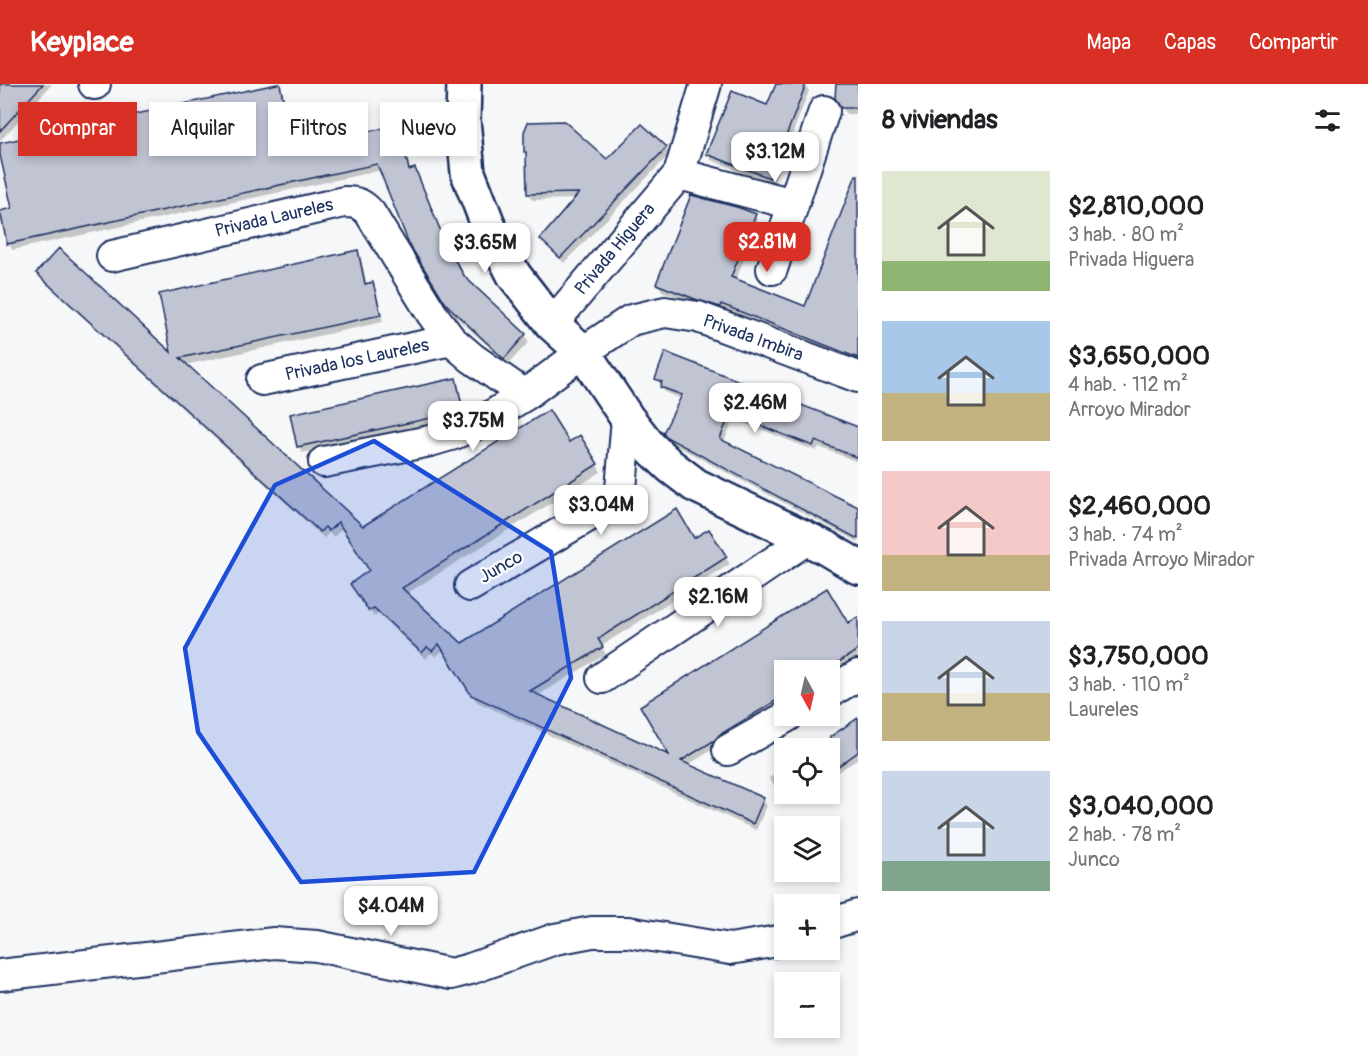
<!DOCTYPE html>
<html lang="es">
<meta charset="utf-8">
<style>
:root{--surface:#fff;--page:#f6f6f6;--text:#202124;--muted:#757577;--accent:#d93025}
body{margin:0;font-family:Pangolin,sans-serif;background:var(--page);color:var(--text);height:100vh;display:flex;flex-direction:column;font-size:22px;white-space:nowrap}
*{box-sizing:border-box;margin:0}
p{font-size:20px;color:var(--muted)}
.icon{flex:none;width:33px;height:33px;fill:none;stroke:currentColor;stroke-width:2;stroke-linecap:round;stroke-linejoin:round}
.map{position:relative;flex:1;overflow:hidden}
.details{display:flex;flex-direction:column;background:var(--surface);width:510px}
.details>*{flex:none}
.hud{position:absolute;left:18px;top:18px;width:570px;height:54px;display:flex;gap:12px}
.needle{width:39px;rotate:172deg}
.fabs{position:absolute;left:774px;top:576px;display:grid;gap:12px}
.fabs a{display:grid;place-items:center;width:66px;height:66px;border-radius:0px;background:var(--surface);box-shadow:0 3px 9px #0003;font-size:30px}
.price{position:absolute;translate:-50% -51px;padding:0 14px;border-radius:12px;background:#fff;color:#222;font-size:20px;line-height:39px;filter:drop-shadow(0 2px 3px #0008)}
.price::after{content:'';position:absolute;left:50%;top:36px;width:18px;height:14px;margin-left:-9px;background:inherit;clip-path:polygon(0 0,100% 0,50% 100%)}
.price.active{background:var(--accent);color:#fff}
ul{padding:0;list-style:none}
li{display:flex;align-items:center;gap:18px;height:150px;padding:0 24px}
li span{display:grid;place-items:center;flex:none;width:168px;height:120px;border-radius:0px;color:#555}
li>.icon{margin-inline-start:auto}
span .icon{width:72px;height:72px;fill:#fffc;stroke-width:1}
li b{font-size:26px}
h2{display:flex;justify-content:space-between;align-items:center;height:72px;padding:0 24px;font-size:26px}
.pill{padding:0 21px;border-radius:0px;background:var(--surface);box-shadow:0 3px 9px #0003;font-size:21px;line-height:54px}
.pill.active{background:var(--accent);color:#fff}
header{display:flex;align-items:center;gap:36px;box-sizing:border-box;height:84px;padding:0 30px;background:var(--accent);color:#fff}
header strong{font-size:28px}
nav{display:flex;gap:33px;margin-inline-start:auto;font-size:21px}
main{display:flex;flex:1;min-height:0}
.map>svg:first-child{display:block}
.shadow{fill:#0003}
.building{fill:#c0c4d3;stroke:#1b2f5e;stroke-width:1.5}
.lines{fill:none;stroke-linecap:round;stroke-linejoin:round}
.minor-casing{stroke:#1b2f5e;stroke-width:34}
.tertiary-casing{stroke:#1b2f5e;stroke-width:38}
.minor{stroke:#fff;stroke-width:30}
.tertiary{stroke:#fff;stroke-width:33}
.marked{fill:#1d4ed8;fill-opacity:0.2;stroke:#1d4ed8;stroke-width:4.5;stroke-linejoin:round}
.labels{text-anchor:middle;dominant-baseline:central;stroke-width:4.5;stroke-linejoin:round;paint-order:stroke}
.street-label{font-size:18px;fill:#1b2f5e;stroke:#fff}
</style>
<header>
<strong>Keyplace</strong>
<nav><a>Mapa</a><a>Capas</a><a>Compartir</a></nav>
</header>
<main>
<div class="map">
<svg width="858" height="972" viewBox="0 0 858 972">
<rect width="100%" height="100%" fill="#f6f7f9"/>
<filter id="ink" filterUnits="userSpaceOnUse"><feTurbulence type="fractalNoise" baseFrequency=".0167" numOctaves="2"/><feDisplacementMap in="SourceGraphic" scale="12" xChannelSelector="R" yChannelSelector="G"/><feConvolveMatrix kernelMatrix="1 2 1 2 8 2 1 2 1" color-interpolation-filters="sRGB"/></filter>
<g filter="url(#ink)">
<g class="shadow">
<path d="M0 0H52L0 57Z"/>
<path d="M777 0H803L805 1 809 7 773 100 711 76 708 70 768 23Z"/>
<path d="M837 0H858V30H846L837 14Z"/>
<path d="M279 1 283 8 288 32 282 33 288 66 398 42 402 49 410 87 451 173 464 194 525 251 529 258 508 280 455 232 411 159 382 86 12 166 9 159 13 126 2 72 0 74V61Z"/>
<path d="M525 48 607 78 666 64 669 71 564 179 546 161 542 155 576 115 532 116 528 110V72L525 68Z"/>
<path d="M858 90V278L725 226 724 229 699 221 662 207 658 200 755 131 758 138 736 196 806 223Z"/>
<path d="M357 168 361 174 367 201 372 199 376 206 383 238 185 281 363 444 569 361 580 353 601 388 406 510 461 561 693 456 708 447 730 480 601 562 606 570 537 612 673 674 642 623 848 541 858 534V575L830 593V586H784V621L688 681 763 715 767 722 756 746 477 618 444 565 436 573 431 569 426 575 378 530 374 533 356 507 370 487 343 443 334 453 329 449 324 454 42 196 38 190 173 272Z"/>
<path d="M657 295 858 345V378L819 363 816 367 734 335 724 358 858 424V458L673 360 664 349 682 315 666 309Z"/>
<path d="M455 296 459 302 465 333 302 369 299 362Z"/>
<path d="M858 636V675L830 693V664H814Z"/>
<path d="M784 683V710H804L787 721 769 694Z"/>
</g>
<g class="building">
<path d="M0 0H43L0 47Z"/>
<path d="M277 0H280L285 25 279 27 286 65 399 41 409 86 415 84 448 165 462 188 465 193 526 250 504 275 446 220 409 160 377 80 7 160 0 127 12 124 0 71V59Z"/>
<path d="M776 0H806L770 94 706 70 732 7 767 21Z"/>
<path d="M836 0H858V24H841L835 14Z"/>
<path d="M564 37 607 75 642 40 667 63 560 174 540 155 579 109 527 110 526 68H524V48L528 38Z"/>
<path d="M856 91H858V274L721 220 720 223 695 215 656 200 691 111 740 124 756 130 731 193 805 222Z"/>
<path d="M59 164 171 268 159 210 358 166 365 200 373 198 381 231 180 274 363 442 549 326 569 358 580 351 598 380 402 504 462 559 677 425 694 454 709 445 727 473 598 555 603 563 530 607 669 671 640 622 827 504 848 539 858 533V566L826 586H784V612L719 651 715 656 681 677 764 714 753 740 471 611 439 560 432 567 427 563 422 569 374 524 369 527 350 500 369 486 338 438 329 447 325 443 320 448 36 189Z"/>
<path d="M665 268 858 343V374L815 357 813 362 730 330 720 355 858 423V455L668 354 663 349 682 311 660 303 662 298 655 295Z"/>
<path d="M456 294 463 327 297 363 290 330Z"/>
<path d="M858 634V668L830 688V653Z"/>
</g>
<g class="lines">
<defs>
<g id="minor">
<path d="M94 0H95"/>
<path d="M679 90 793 120"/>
<path d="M112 172 344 118C357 118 362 120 370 129L432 230 451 256 472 274 525 311"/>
<path d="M772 185 824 27"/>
<path d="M552 240 679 90 706 0"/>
<path d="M262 296 451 256"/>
<path d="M324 378 430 357 454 350 483 337 525 311 583 268 631 236 665 228 698 233 858 293"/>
<path d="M470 502 614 417 621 405 627 334"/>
<path d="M602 594 807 455"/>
<path d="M830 608 858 591"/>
<path d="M728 666 788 632"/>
<path d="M830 840 858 831"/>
<path d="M0 891 274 859 317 862 451 890 470 885 555 855 592 848H628L730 865 784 856"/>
</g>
<path id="tertiary" d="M464 0 463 36 468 89 489 143 514 191 552 240 583 268 627 334 650 363 670 382 695 401 826 464 858 483"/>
</defs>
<use href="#minor" class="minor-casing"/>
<use href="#tertiary" class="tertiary-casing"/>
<use href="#minor" class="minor"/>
<use href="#tertiary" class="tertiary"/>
</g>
</g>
<path class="marked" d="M374 357 551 468 571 594 474 788 301 798 198 648 185 564 275 401Z"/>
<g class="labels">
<g class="street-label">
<text transform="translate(274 134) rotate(-13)">Privada Laureles</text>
<text transform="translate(615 165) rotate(-50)">Privada Higuera</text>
<text transform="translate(753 254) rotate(20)">Privada Imbira</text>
<text transform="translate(357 276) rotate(-12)">Privada los Laureles</text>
<text transform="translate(501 483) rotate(-30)">Junco</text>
</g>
</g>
</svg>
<div class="fabs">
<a><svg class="needle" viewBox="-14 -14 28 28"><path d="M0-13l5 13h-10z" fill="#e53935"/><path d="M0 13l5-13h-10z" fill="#757577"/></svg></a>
<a><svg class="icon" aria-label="locate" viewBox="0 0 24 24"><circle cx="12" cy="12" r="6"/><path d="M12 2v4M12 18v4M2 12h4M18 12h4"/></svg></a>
<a><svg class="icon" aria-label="layers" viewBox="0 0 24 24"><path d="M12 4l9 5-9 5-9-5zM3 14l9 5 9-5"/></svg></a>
<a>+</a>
<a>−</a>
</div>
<b class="price" style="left:775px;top:99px">$3.12M</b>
<b class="price active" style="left:767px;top:189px">$2.81M</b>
<b class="price" style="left:485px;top:190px">$3.65M</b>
<b class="price" style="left:755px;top:350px">$2.46M</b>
<b class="price" style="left:473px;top:368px">$3.75M</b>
<b class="price" style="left:601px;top:452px">$3.04M</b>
<b class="price" style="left:718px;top:544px">$2.16M</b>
<b class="price" style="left:391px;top:853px">$4.04M</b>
<div class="hud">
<a class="pill active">Comprar</a>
<a class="pill">Alquilar</a>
<a class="pill">Filtros</a>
<a class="pill">Nuevo</a>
</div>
</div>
<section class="details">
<h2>8 viviendas<svg class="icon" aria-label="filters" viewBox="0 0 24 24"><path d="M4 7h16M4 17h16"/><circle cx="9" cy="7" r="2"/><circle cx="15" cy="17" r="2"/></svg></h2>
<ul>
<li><span style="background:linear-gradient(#dfe7d0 75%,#8fb573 0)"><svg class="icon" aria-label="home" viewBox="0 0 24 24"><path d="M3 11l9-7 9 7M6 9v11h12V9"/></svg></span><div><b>$2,810,000</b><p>3 hab. · 80 m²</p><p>Privada Higuera</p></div></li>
<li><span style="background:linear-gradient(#a9c7e8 60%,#c2b280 0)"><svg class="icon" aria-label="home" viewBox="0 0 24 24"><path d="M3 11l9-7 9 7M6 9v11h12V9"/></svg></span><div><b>$3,650,000</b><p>4 hab. · 112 m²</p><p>Arroyo Mirador</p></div></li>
<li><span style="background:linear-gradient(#f6c9c9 70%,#c2b280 0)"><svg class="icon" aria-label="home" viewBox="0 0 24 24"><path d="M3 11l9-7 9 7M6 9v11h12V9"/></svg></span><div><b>$2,460,000</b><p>3 hab. · 74 m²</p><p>Privada Arroyo Mirador</p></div></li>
<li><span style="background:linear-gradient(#c9d6e8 60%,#c2b280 0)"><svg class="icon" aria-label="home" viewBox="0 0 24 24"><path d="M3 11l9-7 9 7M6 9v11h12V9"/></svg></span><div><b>$3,750,000</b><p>3 hab. · 110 m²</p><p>Laureles</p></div></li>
<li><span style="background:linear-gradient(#c9d6e8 75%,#7fa58c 0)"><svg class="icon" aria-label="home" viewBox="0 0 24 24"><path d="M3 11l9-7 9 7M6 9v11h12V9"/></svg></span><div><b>$3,040,000</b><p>2 hab. · 78 m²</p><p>Junco</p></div></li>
</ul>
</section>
</main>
